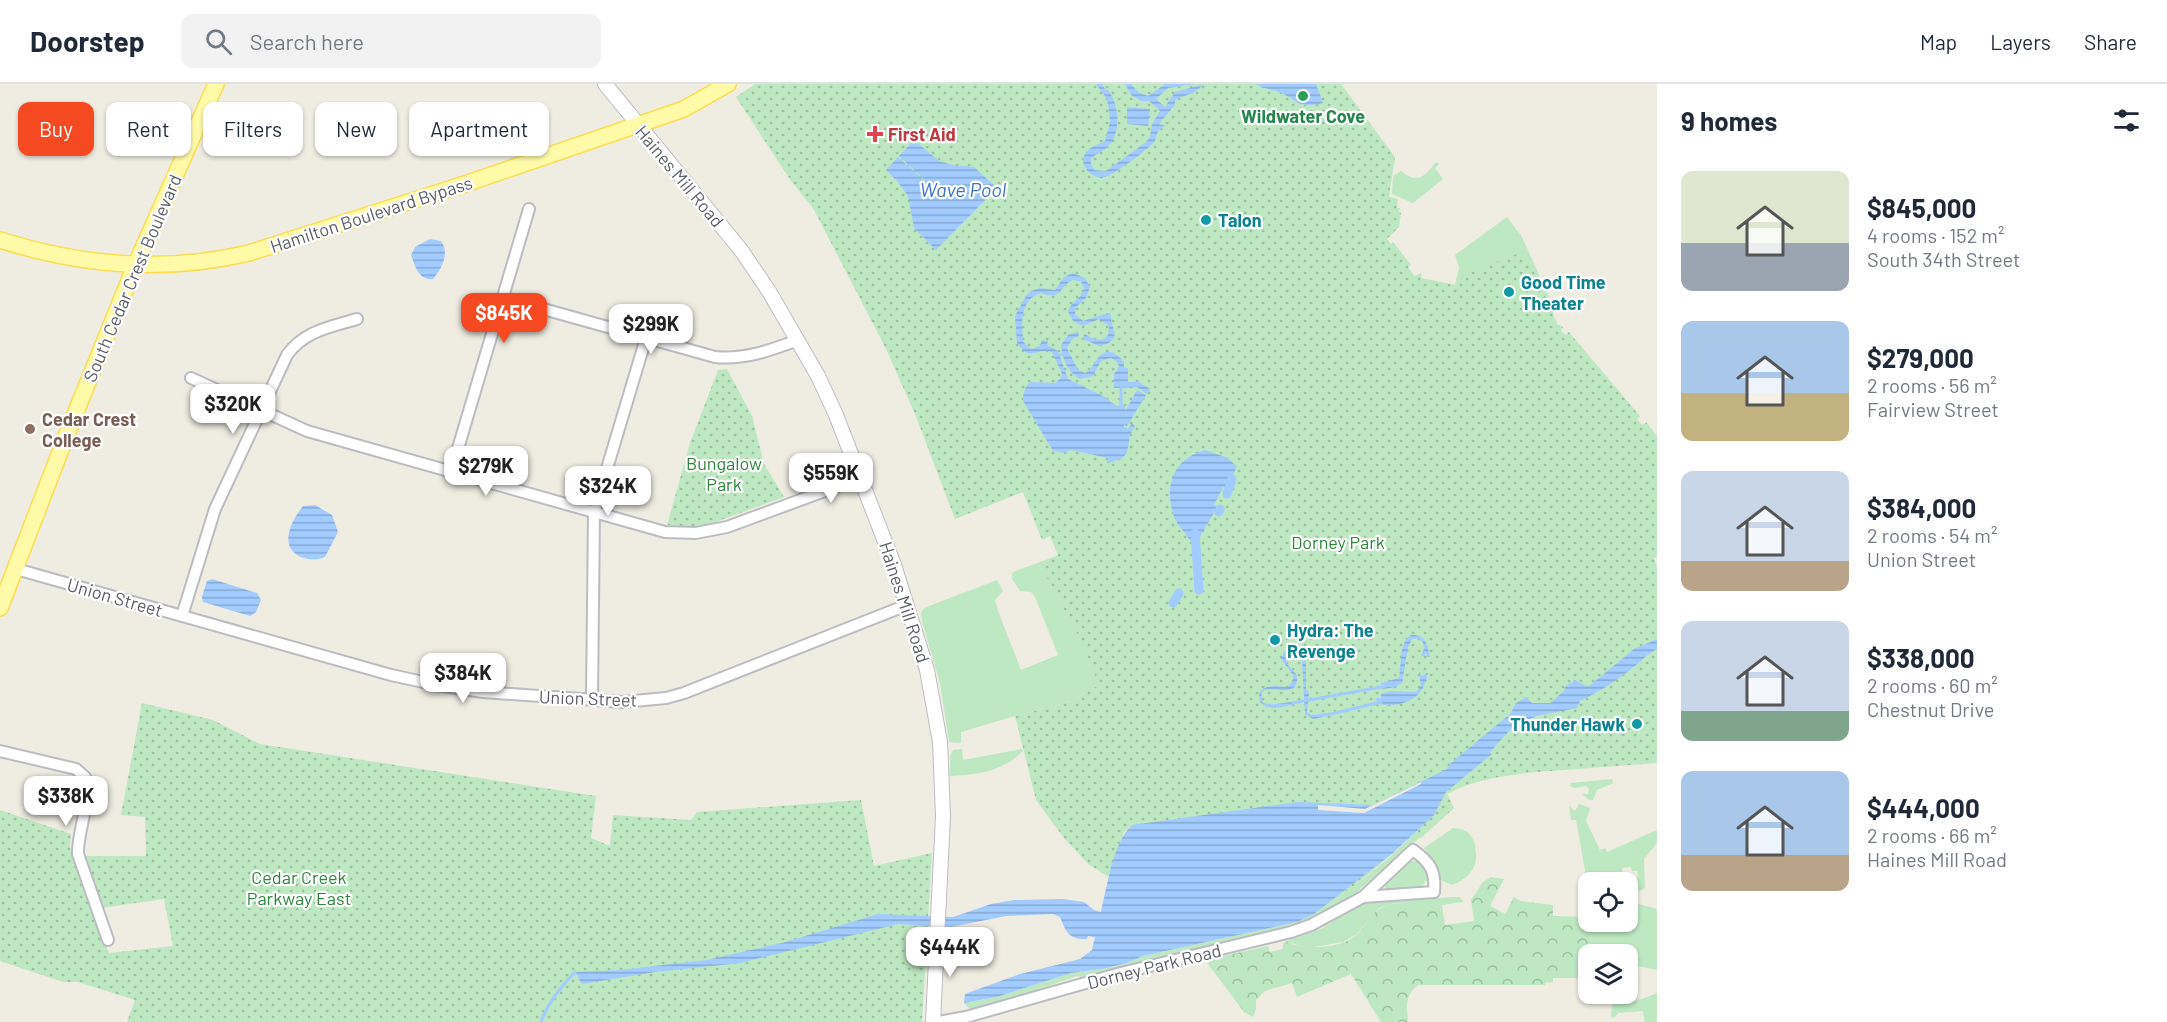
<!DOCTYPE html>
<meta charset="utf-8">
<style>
:root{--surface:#fff;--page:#f2f2f3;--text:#1f2937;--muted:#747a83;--line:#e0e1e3;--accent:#f54922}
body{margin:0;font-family:Barlow,sans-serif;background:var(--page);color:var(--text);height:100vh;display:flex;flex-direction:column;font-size:22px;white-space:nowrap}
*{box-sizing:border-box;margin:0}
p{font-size:20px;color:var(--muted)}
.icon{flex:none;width:33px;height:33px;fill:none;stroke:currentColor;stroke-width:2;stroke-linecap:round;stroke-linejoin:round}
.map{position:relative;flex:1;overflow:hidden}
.sheet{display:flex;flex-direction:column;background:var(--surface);width:510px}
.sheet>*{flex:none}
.hud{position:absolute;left:18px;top:18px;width:570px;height:54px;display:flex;gap:12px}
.buttons{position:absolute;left:1578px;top:788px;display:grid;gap:12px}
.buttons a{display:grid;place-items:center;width:60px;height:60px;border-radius:12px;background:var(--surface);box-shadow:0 2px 4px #0004;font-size:30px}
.price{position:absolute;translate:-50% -51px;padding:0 14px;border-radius:12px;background:#fff;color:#222;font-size:20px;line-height:39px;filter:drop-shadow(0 2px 3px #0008)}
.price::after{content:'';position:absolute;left:50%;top:36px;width:18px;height:14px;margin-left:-9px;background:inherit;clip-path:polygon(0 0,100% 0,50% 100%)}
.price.active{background:var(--accent);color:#fff}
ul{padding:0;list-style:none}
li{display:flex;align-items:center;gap:18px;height:150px;padding:0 24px}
li span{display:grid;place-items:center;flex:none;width:168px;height:120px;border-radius:12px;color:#555}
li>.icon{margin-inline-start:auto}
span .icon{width:72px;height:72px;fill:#fffc;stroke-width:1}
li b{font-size:26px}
h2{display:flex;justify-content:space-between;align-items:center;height:72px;padding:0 24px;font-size:26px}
.tag{padding:0 21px;border-radius:12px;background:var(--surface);box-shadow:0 2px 4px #0004;font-size:21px;line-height:54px}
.tag.active{background:var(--accent);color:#fff}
header{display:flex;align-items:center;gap:36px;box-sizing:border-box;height:84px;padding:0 30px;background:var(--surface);border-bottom:2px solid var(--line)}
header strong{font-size:28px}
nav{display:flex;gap:33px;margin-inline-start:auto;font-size:21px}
.search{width:420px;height:54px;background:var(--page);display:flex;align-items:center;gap:15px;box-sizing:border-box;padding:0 21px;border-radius:12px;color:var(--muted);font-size:22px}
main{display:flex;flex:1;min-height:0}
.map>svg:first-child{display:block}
.grass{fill:#bde8c1}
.forest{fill:url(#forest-crowns)}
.park{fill:url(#park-dots)}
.water{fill:url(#water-rules)}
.pier{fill:#efede2}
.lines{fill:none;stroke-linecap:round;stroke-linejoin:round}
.stream{stroke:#a2ccff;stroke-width:3}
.canal{stroke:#a2ccff;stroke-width:9}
.street-casing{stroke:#babcc2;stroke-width:14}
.secondary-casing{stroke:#bbbdc5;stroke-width:16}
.primary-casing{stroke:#fbdd4f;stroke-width:18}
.street{stroke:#fff;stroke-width:10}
.secondary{stroke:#fff;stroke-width:14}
.primary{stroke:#fffaa7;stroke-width:15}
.leisure-dot{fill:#2e9e5b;stroke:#fff;stroke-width:2}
.health-dot{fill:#e0444e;stroke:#fff;stroke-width:2}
.culture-dot{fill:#0f9aa8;stroke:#fff;stroke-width:2}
.education-dot{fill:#8d6e63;stroke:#fff;stroke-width:2}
.labels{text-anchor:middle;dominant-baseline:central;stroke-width:4.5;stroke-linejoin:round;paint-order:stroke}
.leisure-label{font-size:18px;font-weight:bold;fill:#27864d;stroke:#fff}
.health-label{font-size:18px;font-weight:bold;fill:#be3a42;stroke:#fff;text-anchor:start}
.street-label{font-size:18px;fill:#5a5e64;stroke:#fff}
.culture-label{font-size:18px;font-weight:bold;fill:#0d838f;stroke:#fff;text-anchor:start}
.education-label{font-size:18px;font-weight:bold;fill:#785e54;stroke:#fff;text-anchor:start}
.park-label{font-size:18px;fill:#2e873d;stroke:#fff}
.water-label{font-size:20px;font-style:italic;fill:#3c72cb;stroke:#fff}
</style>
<header>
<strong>Doorstep</strong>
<div class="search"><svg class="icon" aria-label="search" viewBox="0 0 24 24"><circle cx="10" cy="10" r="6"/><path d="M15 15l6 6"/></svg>Search here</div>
<nav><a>Map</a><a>Layers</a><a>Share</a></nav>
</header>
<main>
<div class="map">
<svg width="1657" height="938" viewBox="0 0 1657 938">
<defs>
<pattern id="forest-crowns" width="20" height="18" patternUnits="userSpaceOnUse" patternTransform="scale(1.5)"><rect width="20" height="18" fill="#bde8c1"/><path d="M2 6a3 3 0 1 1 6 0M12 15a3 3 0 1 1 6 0" fill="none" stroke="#9dbfa0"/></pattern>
<pattern id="park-dots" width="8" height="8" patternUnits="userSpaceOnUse" patternTransform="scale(1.5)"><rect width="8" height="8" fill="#bde8c1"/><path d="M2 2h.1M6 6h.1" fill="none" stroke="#9dbfa0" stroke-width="1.8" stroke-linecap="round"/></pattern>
<pattern id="water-rules" width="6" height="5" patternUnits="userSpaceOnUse" patternTransform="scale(1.5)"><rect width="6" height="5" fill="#a2ccff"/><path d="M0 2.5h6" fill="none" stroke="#87a9d2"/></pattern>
</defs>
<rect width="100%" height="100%" fill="#efede2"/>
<g class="grass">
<path d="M1436 78 1439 80 1435 84 1443 95 1413 119 1392 110 1393 92 1401 87C1418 101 1425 92 1436 78Z"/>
<path d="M1507 133 1522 153 1549 213 1546 214 1531 176 1525 179 1522 174 1455 205 1397 207 1434 196V198L1455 201 1459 183 1455 171Z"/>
<path d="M1057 472 1051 501 1066 527 1072 522 1099 601 1069 618 1015 632 961 648V659L949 658 940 599 922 537 921 529 924 524 997 496 1003 507 995 516 998 527 1021 586 1058 571 1035 513 1031 508 1020 507 1012 495V489L1015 487Z"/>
<path d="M962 665 963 676 1022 665 1023 667C1004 687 977 691 950 692V672L953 666Z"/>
<path d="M1612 695 1613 699 1597 706 1593 716H1589L1582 710H1588L1589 705 1586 702 1574 704 1570 702 1571 699Z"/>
<path d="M1446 708 1454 724 1343 820 1300 842 1092 894 1077 892 1019 912 970 925 964 919 997 913 1071 889 1102 885 1127 879 1143 872 1297 838C1334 820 1398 771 1424 738 1432 729 1439 718 1446 708Z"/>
<path d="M1579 720 1590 724 1586 737 1600 766 1605 764 1607 768 1657 746V759L1644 775 1645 804 1642 806 1634 807V794L1638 793 1637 787H1632L1631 783 1622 784 1623 798 1585 796V786L1576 736H1571L1569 722 1575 727Z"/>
<path d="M1453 744C1467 745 1472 750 1476 763L1475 764C1480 782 1468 795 1452 801L1441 796 1435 778 1424 764Z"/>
<path d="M1411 777H1418L1425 784 1429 792C1422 809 1403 807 1388 809L1384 800 1395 788Z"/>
<path d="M1454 813H1460L1463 818 1442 821 1395 819 1379 824 1357 850 1343 858 1308 864 1291 859 1294 854 1323 844 1357 821 1375 818Z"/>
<path d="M1628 817 1657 825V886L1633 881 1628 870 1587 867 1597 837H1628Z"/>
<path d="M1657 909V938H1645L1643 927 1618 929 1614 934 1611 933 1612 921 1639 916Z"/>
</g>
<path class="forest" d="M1491 793 1504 795 1490 822 1505 830 1514 813 1521 817 1553 821V832L1588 833V837H1597L1587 867 1623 870H1588V894H1553V898L1545 899V901H1418C1404 912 1407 922 1408 938H1381L1351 890 1297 913 1292 899 1265 907 1256 916V925L1253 933 1244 928 1205 876 1268 862 1270 868 1283 865V859L1294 854 1291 860C1312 865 1342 865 1359 849 1366 841 1371 829 1381 824 1397 815 1423 820 1442 821L1445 841 1474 837 1471 816 1483 798Z"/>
<g class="park">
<path d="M755 0H1341L1395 73 1389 113 1398 115 1397 124H1400L1399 128 1401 129 1399 143 1387 155 1391 160 1393 158 1411 181 1408 183 1414 192 1421 189V194L1455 201 1457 194 1519 169 1522 173H1524L1525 179 1531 176 1546 214 1549 213 1555 225 1553 230 1557 240 1563 243 1561 247 1566 251 1569 248 1640 332 1637 335 1642 341 1646 338 1657 352V473L1654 474 1657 483V679C1626 681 1595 684 1564 686 1525 689 1483 691 1447 710L1454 724 1421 754 1415 748C1381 781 1340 817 1297 838L1132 741 1124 748 1109 793 1088 780 1064 754 1036 716 1015 632 1069 618 1099 601 1082 558 1039 479 1058 471 1050 452 1042 456 1023 408 955 435 915 330 886 265 813 124 791 97 736 13Z"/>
<path d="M727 285 752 332 764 380 784 413 702 443 667 441 690 359 718 286Z"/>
<path d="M142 619 213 636 260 660 596 712 591 754 610 762 613 731 691 736 697 728 861 716 874 782 932 769 922 938H127L135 916 78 898H63L0 877V726L71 750 70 763 73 777 109 869 173 862 164 815 101 824 82 772H146L145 733 121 731Z"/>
</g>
<g class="water">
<path d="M1096 0H1102L1105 5 1108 6C1118 18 1122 46 1110 60 1105 67 1096 69 1091 75V80L1094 86 1106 87 1146 58 1150 53 1152 40 1160 27 1149 17H1141L1131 11 1125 0H1131L1138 8 1148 12 1165 0H1195L1168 4 1156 15 1165 23 1175 8 1205 0 1193 9 1176 15 1174 22 1159 40 1165 42C1162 44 1159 45 1158 48 1156 50 1156 54 1155 57 1150 64 1114 91 1105 93 1093 96 1078 82 1085 70 1088 63 1099 61 1105 57L1110 38 1109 27 1107 15Z"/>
<path d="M1256 0H1316L1323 19C1296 25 1300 17 1279 8 1271 5 1263 5 1256 0Z"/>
<path d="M1127 23 1150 25 1148 42 1127 40Z"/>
<path d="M914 56 939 77 953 81 974 83 997 104 936 166 914 144 908 112 897 97 886 86 898 73 941 111 899 72Z"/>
<path d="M430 155 441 157C450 168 442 185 433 195 419 197 415 182 411 171L415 163Z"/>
<path d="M1073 189 1085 194 1090 203 1086 214 1076 223 1075 230 1083 237 1108 229 1111 231C1110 244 1125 257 1099 262L1083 255 1084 250C1093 254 1101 260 1108 251L1109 242 1099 235 1083 242 1073 237 1068 227C1072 217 1080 215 1084 206L1081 197 1072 196C1058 204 1062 217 1041 209 1019 216 1022 240 1023 258L1031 265 1040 262 1042 256 1048 257 1047 261 1058 267 1068 295 1105 313 1116 322 1124 321 1126 326 1137 306 1146 311 1127 342 1124 341V343L1128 345 1132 339 1135 342 1130 351 1127 369 1121 375 1107 379 1108 374 1071 366 1063 369 1053 367 1023 317C1023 310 1024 303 1031 298L1055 299 1061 294 1062 290 1052 268C1037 263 1030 279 1017 259L1015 232 1026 212 1031 207 1040 204 1055 206 1064 193Z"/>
<path d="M1077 248 1079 250 1078 253 1073 254 1067 264 1078 286 1085 289 1090 286C1100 269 1108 259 1124 278V284H1128V298H1139L1150 305 1147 310 1137 303 1114 304V290L1119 283 1117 278 1111 274 1101 277 1093 292 1080 295C1068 289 1062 274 1061 261L1068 251Z"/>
<path d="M1205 366 1228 374 1237 383 1233 390 1235 396 1231 407 1223 403 1214 421 1220 425 1219 428 1215 427 1197 458 1191 459C1187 449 1179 444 1175 435 1163 404 1172 375 1205 366Z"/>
<path d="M315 421 332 431 338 448 325 473C308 480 284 471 289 449 291 439 297 430 303 422Z"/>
<path d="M212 495 257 509 261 516 256 528 250 532 203 518 202 513 207 497Z"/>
<path d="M1411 551C1426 550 1428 561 1430 573H1427L1426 568 1424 572H1421L1425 562C1422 556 1419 553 1412 555L1408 563 1402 599 1395 603 1383 605 1381 599 1399 594C1402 580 1398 560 1411 551Z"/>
<path d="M1657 555V565C1644 572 1638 581 1626 589 1611 600 1597 609 1580 617L1577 624 1536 632 1527 637 1520 635 1490 668 1492 670 1446 708 1434 731 1393 769 1314 830 1297 838 1143 872 1127 879 1102 885 1071 889 997 913 964 919 965 910 973 907 1020 890 1080 875 1092 866 1095 853 1088 852 1087 855C1069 856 1066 848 1060 833L1053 830 1006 832 951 843 898 840 740 879 655 888 582 900 575 888 620 886 707 876 782 859 878 830 953 833 991 820 1014 816 1063 815 1084 818 1094 826 1101 828C1107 803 1113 758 1132 741L1298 718 1373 721 1447 685 1451 679 1511 629 1515 620 1526 613 1532 619H1550L1564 607 1565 603 1575 596 1588 603 1634 565Z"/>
<path d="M1293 564 1301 566 1306 575V605L1309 609 1307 628 1311 631 1327 629V632L1313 635 1305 630 1302 576C1300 569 1298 566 1291 567L1286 573 1287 580 1297 591C1300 624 1253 588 1263 619 1274 623 1284 617 1295 618V620C1282 623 1270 628 1260 618L1259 610C1265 599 1277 603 1288 603L1293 597V591L1281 575 1284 568Z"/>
<path d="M1419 588 1423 592 1426 589H1428C1426 595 1425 602 1421 607 1410 621 1394 622 1377 620L1376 614H1381V610L1391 607 1416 608 1421 602Z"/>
</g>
<path class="pier" d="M1421 698V700L1364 729 1318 726V721L1365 725Z"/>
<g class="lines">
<g class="stream">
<path d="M1060 271 1063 270"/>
<path d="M1121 300V324"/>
<path d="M1293 619 1386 602"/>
<path d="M1327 631 1381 618"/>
<path d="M541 938C548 918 561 903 575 888"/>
</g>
<g class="canal">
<path d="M1227 410 1232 395"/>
<path d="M1219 428 1220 425"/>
<path d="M1195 449 1199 506"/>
<path d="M1173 519 1179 509"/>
</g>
<defs>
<g id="street">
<path d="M504 214 715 273C745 276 771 266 798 256"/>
<path d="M191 294 307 347 665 448 696 449 727 443 860 394"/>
<path d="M451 388 529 125"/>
<path d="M16 485 391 591 437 601 483 608 623 618 666 614 684 609 907 521"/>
<path d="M182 532 215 425 287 271C304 247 330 243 357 235"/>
<path d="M592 615 594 428 646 254"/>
<path d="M0 667 76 685 85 693C93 713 77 747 78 770L108 856"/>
<path d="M939 938 966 933 1121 889 1291 848 1311 841 1363 813 1413 766C1430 778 1436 787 1434 808L1363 813"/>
</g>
<path id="secondary" d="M605 0 741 166 770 209 818 292 836 331 894 481 927 586 940 658 943 732 933 938"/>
<g id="primary">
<path d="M0 156C82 182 165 189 249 169L468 99 684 25 728 0"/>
<path d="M0 524 67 350 135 182 216 0"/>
</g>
</defs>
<use href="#street" class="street-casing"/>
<use href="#secondary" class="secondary-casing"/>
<use href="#primary" class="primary-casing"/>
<use href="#street" class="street"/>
<use href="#secondary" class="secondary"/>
<use href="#primary" class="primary"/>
</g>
<circle class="leisure-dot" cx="1303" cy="12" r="6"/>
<path class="health-dot" d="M872 41h6v6h6v6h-6v6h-6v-6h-6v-6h6z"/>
<g class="culture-dot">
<circle cx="1206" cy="136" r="6"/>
<circle cx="1509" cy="208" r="6"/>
<circle cx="1275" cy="556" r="6"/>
<circle cx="1637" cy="640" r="6"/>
</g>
<circle class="education-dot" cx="30" cy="345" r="6"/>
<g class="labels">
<g class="leisure-label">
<text x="1303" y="32">Wildwater Cove</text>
</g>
<g class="health-label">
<text x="888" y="50">First Aid</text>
</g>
<g class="street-label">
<text transform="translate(680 92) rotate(50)">Haines Mill Road</text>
<text transform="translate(371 130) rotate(-18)">Hamilton Boulevard Bypass</text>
<text transform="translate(132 194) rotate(-67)">South Cedar Crest Boulevard</text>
<text transform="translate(115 513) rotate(16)">Union Street</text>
<text transform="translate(905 518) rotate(72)">Haines Mill Road</text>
<text transform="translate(588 614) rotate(2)">Union Street</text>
<text transform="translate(1154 882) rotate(-14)">Dorney Park Road</text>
</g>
<g class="culture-label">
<text x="1218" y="136">Talon</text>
<text x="1521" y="198">Good Time<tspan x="1521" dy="21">Theater</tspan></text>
<text x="1287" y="546">Hydra: The<tspan x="1287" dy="21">Revenge</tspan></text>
<text x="1625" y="640" text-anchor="end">Thunder Hawk</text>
</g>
<g class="education-label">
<text x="42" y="335">Cedar Crest<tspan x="42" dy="21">College</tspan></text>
</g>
<g class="park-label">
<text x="724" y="379">Bungalow<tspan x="724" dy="21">Park</tspan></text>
<text x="1338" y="458">Dorney Park</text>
<text x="299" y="793">Cedar Creek<tspan x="299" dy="21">Parkway East</tspan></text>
</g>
<g class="water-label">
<text x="963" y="105">Wave Pool</text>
</g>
</g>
</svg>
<div class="buttons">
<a><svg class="icon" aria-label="locate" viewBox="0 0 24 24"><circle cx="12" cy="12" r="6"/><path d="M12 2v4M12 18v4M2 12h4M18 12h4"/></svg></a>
<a><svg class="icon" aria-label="layers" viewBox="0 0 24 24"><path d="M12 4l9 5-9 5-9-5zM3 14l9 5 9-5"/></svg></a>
</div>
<b class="price active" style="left:504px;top:260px">$845K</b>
<b class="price" style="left:651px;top:271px">$299K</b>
<b class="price" style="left:233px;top:351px">$320K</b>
<b class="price" style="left:486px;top:413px">$279K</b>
<b class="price" style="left:831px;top:420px">$559K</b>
<b class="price" style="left:608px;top:433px">$324K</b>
<b class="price" style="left:463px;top:620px">$384K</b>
<b class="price" style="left:66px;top:743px">$338K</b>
<b class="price" style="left:950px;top:894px">$444K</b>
<div class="hud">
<a class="tag active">Buy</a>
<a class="tag">Rent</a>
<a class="tag">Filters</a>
<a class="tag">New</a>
<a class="tag">Apartment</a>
</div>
</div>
<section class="sheet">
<h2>9 homes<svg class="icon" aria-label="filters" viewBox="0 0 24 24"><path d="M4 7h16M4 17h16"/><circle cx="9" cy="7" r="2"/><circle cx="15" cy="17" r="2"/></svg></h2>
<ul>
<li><span style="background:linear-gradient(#dfe7d0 60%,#9aa5b1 0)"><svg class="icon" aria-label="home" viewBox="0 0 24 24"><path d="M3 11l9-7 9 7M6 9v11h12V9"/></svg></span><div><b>$845,000</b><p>4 rooms · 152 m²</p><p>South 34th Street</p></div></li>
<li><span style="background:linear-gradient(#a9c7e8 60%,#c2b280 0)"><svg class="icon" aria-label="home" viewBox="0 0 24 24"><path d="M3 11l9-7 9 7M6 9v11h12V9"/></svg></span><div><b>$279,000</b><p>2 rooms · 56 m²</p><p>Fairview Street</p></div></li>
<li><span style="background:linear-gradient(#c9d6e8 75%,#b9a48a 0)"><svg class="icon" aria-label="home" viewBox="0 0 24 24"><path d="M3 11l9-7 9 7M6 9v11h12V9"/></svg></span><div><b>$384,000</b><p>2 rooms · 54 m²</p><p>Union Street</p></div></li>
<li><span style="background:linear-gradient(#c9d6e8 75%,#7fa58c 0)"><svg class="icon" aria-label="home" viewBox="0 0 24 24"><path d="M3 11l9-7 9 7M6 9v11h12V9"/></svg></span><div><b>$338,000</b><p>2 rooms · 60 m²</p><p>Chestnut Drive</p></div></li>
<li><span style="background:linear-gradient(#a9c7e8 70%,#b9a48a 0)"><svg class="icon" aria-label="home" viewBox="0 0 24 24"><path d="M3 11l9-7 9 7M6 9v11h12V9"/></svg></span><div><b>$444,000</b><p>2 rooms · 66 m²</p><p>Haines Mill Road</p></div></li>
</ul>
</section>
</main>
